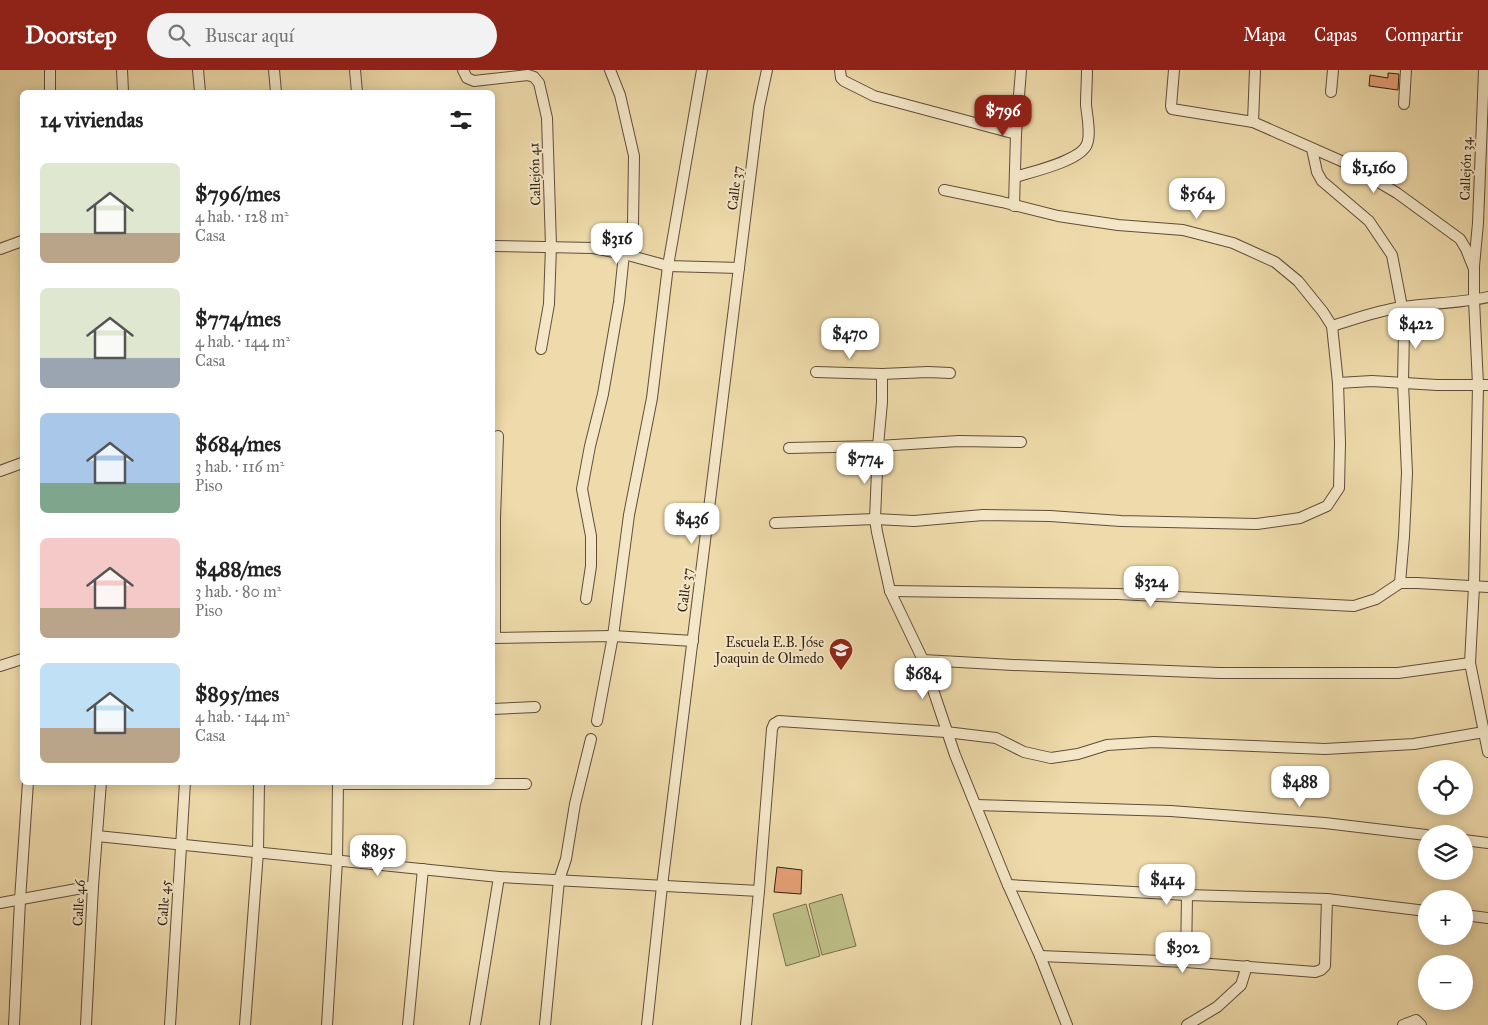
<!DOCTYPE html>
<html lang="es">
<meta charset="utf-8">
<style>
:root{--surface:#fff;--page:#f2f2f2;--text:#222;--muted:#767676;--accent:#8f2418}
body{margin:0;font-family:"IM FELL Great Primer",serif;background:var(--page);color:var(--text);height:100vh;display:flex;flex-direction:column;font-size:19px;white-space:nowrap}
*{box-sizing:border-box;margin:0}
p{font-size:16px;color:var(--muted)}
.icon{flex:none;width:28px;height:28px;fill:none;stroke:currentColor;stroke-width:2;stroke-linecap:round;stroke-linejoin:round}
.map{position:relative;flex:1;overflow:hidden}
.details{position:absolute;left:20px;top:20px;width:475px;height:695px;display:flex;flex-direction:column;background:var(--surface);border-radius:8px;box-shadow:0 2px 12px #0003}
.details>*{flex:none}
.buttons{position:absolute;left:1418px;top:690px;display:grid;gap:10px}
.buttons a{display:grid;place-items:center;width:55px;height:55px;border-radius:50%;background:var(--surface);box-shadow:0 2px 12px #0003;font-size:25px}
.price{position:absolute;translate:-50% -42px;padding:0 11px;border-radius:10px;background:#fff;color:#222;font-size:16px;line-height:32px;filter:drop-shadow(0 1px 2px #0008)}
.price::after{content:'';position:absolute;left:50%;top:30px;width:15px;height:11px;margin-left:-8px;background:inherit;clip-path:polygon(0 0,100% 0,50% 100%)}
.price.active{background:var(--accent);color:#fff}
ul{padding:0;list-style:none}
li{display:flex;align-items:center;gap:15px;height:125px;padding:0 20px}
li span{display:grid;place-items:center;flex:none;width:140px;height:100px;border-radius:8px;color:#555}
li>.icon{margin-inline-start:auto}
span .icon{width:60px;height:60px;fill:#fffc;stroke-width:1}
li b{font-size:21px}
h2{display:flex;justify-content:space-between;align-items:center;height:60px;padding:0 20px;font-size:21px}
header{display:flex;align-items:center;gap:30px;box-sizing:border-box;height:70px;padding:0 25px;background:var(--accent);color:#fff}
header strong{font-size:24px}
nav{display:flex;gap:28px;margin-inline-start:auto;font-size:18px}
.search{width:350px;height:45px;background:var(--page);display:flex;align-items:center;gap:12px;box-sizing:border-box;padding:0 18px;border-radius:28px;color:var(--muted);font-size:19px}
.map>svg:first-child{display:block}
.green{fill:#bdbe86;stroke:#776e4c}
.building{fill:#e49f74;stroke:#311f13}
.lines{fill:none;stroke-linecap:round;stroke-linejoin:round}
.street-casing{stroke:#604e39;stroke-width:12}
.street{stroke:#f4e7c8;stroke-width:10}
.labels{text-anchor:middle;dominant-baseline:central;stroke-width:4;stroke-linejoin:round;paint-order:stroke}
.street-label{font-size:14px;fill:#311f13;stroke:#f4e7c8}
.poi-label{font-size:14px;fill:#311f13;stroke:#f4e7c8;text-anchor:end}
</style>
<header>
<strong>Doorstep</strong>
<div class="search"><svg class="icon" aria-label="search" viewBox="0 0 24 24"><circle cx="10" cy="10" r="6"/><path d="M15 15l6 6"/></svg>Buscar aquí</div>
<nav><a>Mapa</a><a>Capas</a><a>Compartir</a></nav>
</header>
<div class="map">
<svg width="1488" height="955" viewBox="0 0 1488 955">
<rect width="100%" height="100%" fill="#eedaaa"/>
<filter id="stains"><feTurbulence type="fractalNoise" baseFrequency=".004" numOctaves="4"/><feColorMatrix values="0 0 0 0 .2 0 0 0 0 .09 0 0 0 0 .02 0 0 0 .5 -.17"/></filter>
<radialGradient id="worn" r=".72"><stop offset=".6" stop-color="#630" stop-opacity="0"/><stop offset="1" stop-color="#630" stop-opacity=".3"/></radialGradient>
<g class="green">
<path d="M842 824 856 876 822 885 809 834Z"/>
<path d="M806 834 820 886 786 896 773 844Z"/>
</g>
<g class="building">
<path d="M1388 3 1399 4 1398 20 1369 16 1370 5 1388 8Z"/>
<path d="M777 797 802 800 801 824 774 822Z"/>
</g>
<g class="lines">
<defs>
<g id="street">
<path d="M50 0V22"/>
<path d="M122 0 123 22"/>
<path d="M198 0 200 22"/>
<path d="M274 0 276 22"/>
<path d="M355 0 357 22"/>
<path d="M463 0 467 8 474 11 528 5 534 7 539 13 547 48 551 176 549 234 541 279"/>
<path d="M840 0 841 8 844 11 874 26 1016 64"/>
<path d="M1174 0 1171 36 1172 39 1253 52 1348 94 1397 123 1460 169 1466 179 1474 199V230L1478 315 1474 516 1470 593 1488 682"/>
<path d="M1331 22 1333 0"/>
<path d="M1404 34 1406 0"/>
<path d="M1253 52 1255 0"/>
<path d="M1312 79 1317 102 1322 111 1369 151 1392 185 1402 237 1404 260 1403 313 1407 403 1404 466 1400 513"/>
<path d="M1015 107C1031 102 1081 91 1087 74 1091 64 1087 45 1086 35 1086 23 1087 12 1087 0"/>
<path d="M1014 136 1016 64 1021 0"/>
<path d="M494 176 593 178 624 184 668 196 739 198"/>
<path d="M0 179 22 171"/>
<path d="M1474 196 1478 153 1484 0"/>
<path d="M1332 256C1355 249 1379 240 1403 237 1432 233 1460 233 1488 227"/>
<path d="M816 302 882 304 928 302 950 303"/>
<path d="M882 304V332L878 376 875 449 877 462 890 521 923 590 955 685 1008 815 1040 886 1067 955"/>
<path d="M1338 313 1372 311 1437 315H1488"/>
<path d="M789 378 878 376 959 371 1021 372"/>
<path d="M0 401 22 393"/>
<path d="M492 446 495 447V568"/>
<path d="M495 447 498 366"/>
<path d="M775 453 875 449 914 451 983 445 1050 446 1121 451 1257 454 1300 448 1327 436 1339 418 1340 373 1338 313 1332 256 1323 242 1298 211 1275 192 1233 173 1183 160 1118 155 1058 146 1002 132 944 120"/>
<path d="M890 521 1118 524 1354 536 1376 529 1400 513H1417L1488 517"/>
<path d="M586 529 591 496V466L582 419 590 376 603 324 619 232 624 184 633 154 634 86 620 25 610 0"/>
<path d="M492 568 613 566 693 571"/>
<path d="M923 590 1013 595 1220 603H1398L1470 593"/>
<path d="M0 596 22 589"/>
<path d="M492 639 535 637"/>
<path d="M597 651 613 566 629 445 652 328 668 196 702 0"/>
<path d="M338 714H526"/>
<path d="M976 735 1171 741 1325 753 1426 765"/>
<path d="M97 766 499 807 759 821"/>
<path d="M1464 770 1488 773"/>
<path d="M1008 815 1187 825 1327 829 1426 841"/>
<path d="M0 833 93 816"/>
<path d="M1464 845 1488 848"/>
<path d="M1040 886 1186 892 1315 902 1321 900 1325 896 1327 829"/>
<path d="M1186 892 1187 825"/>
<path d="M14 955 20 830 28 712"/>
<path d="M86 955 93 816 101 712"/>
<path d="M170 955 185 712"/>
<path d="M245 955 258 782 259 712"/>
<path d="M327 955 337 791 338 712"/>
<path d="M408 955 423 799"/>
<path d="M475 955 499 807"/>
<path d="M545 955 559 810 566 789 575 734 591 669"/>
<path d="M647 955 662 816 759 37 767 0"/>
<path d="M746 955 759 821 772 659 774 654 779 651 946 662 996 668 1024 682 1051 688 1078 684 1107 675 1154 672 1325 679 1414 674 1484 662"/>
<path d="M1187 955 1217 937 1241 915 1247 896"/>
<path d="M1403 955 1416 950 1421 955"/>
</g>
</defs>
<use href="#street" class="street-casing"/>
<use href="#street" class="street"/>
</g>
<defs>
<symbol id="school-pin" viewBox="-11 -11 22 30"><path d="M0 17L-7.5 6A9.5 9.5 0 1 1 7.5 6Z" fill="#8f2418" stroke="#f4e7c8"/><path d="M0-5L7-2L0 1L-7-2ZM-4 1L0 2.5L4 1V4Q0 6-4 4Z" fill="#fff"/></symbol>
</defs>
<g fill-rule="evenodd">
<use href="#school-pin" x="827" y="566" width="28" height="38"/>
</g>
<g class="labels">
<g class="street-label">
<text transform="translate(1466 99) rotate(-88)">Callejón 34</text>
<text transform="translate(535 104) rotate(-92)">Callejón 41</text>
<text transform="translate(735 118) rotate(-83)">Calle 37</text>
<text transform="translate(685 520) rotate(-83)">Calle 37</text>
<text transform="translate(79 833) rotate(-87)">Calle 46</text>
<text transform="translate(164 833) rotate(-86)">Calle 45</text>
</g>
<g class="poi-label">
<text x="824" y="572">Escuela E.B. Jóse<tspan x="824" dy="16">Joaquin de Olmedo</tspan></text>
</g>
</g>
<rect width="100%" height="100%" filter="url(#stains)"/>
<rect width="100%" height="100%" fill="url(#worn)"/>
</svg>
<div class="buttons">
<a><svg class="icon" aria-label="locate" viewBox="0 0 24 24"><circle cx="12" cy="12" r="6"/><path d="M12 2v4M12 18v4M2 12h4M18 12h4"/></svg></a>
<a><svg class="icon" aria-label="layers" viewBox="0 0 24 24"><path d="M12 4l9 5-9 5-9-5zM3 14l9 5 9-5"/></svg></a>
<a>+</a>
<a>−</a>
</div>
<b class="price active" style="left:1003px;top:67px">$796</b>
<b class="price" style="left:1374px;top:124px">$1,160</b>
<b class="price" style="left:1197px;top:150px">$564</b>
<b class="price" style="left:617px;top:195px">$316</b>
<b class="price" style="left:1416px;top:280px">$422</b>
<b class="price" style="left:850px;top:290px">$470</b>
<b class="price" style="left:865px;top:415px">$774</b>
<b class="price" style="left:692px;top:475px">$436</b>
<b class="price" style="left:1151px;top:538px">$324</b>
<b class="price" style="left:923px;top:630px">$684</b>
<b class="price" style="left:1300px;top:738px">$488</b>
<b class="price" style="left:378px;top:807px">$895</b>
<b class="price" style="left:1167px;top:836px">$414</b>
<b class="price" style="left:1183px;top:904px">$302</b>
<section class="details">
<h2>14 viviendas<svg class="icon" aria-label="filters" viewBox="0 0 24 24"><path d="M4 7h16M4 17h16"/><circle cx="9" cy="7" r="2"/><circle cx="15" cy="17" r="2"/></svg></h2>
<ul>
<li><span style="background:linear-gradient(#dfe7d0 70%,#b9a48a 0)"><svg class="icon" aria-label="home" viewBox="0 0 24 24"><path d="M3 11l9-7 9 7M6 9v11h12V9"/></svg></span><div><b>$796/mes</b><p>4 hab. · 128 m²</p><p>Casa</p></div></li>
<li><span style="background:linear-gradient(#dfe7d0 70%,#9aa5b1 0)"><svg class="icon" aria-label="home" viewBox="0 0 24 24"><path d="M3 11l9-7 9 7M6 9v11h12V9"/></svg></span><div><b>$774/mes</b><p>4 hab. · 144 m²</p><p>Casa</p></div></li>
<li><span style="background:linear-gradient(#a9c7e8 70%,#7fa58c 0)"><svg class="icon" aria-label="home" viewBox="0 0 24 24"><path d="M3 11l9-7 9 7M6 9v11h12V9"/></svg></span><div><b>$684/mes</b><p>3 hab. · 116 m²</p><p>Piso</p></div></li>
<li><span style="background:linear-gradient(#f6c9c9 70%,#b9a48a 0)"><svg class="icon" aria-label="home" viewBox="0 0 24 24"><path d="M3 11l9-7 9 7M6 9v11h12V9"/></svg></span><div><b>$488/mes</b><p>3 hab. · 80 m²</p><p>Piso</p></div></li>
<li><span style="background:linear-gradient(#bfe0f5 65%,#b9a48a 0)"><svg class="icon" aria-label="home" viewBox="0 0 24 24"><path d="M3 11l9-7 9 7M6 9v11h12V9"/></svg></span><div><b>$895/mes</b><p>4 hab. · 144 m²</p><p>Casa</p></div></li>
</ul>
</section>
</div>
